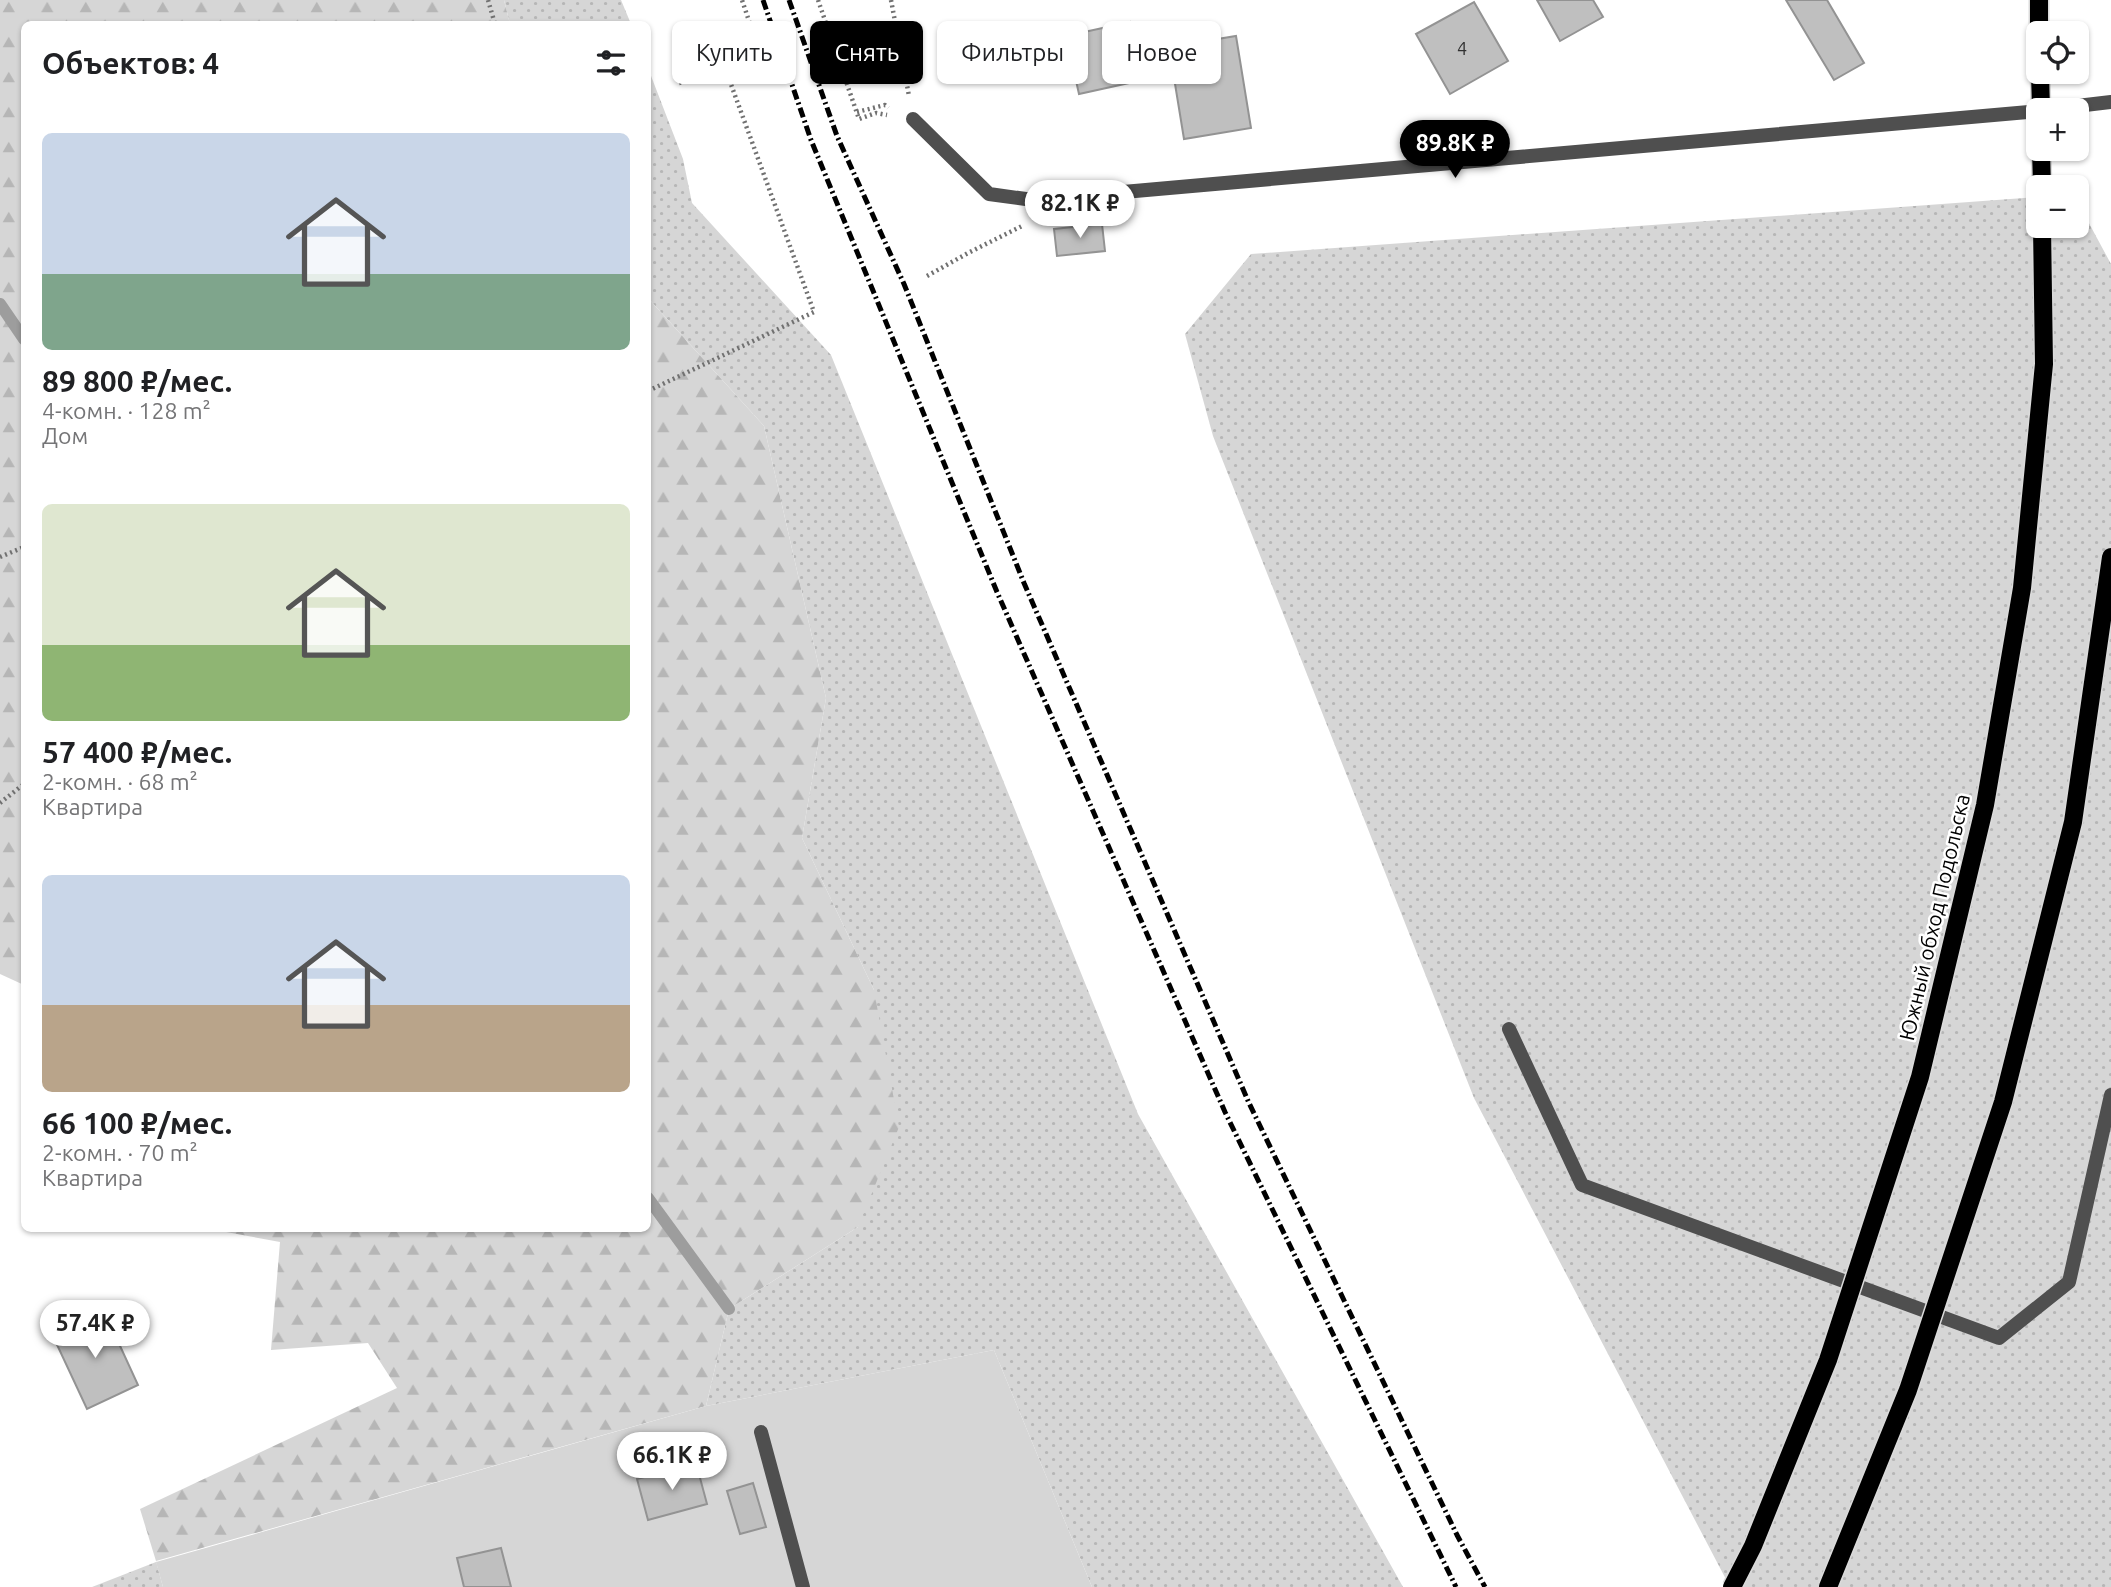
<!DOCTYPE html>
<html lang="ru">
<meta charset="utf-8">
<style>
:root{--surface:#fff;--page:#f6f6f6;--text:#202124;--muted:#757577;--accent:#000}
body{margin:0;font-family:Ubuntu,sans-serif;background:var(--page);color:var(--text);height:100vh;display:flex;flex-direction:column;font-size:26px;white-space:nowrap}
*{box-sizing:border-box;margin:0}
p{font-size:23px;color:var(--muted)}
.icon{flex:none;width:38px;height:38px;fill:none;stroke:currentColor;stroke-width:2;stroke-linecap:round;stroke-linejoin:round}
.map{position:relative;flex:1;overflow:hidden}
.drawer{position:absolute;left:21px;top:21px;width:630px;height:1211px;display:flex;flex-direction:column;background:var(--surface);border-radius:10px;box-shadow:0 2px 5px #0004}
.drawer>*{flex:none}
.guide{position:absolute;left:672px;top:21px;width:665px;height:63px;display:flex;gap:14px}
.controls{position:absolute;left:2026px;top:21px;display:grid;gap:14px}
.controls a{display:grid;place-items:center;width:63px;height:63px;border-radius:10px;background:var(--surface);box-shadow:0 2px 5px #0004;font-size:35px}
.price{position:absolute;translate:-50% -60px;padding:0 16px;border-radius:24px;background:#fff;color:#222;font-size:23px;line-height:46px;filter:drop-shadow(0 2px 4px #0008)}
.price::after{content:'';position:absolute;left:50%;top:42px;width:21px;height:16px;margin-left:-10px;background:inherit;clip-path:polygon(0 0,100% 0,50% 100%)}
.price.selected{background:var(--accent);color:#fff}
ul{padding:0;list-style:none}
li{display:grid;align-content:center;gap:14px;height:371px;padding:0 21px}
li span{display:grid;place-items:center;height:217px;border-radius:10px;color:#555}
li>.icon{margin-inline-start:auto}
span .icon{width:126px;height:126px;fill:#fffc;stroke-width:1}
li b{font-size:30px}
h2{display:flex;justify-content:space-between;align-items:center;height:84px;padding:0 21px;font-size:30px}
.pill{padding:0 24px;border-radius:10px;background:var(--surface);box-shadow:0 2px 5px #0004;font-size:24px;line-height:63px}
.pill.selected{background:var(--accent);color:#fff}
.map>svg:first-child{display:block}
.grass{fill:url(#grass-dots)}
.forest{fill:url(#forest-firs)}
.garden{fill:#d6d6d6}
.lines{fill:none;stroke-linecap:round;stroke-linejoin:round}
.stream{stroke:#9d9d9d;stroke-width:12}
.building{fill:#bfbfbf;stroke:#939393;stroke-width:2}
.primary-casing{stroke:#dbdbdb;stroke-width:21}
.path{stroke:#717171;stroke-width:4.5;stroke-dasharray:2 3.5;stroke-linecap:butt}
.lane{stroke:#4f4f4f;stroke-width:14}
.street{stroke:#4f4f4f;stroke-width:14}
.primary{stroke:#000;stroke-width:18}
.rail{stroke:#000;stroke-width:5;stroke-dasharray:10 3.5 2 3.5;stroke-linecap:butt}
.primary-bridge-casing{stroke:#dbdbdb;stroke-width:21;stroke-linecap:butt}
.primary-bridge{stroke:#000;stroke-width:18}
.labels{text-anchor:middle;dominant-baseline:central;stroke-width:5;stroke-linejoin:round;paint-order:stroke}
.number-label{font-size:18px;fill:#303030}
.street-label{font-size:21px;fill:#000;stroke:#fff}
</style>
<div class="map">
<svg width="2111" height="1587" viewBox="0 0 2111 1587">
<defs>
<pattern id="grass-dots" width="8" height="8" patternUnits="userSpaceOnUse" patternTransform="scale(1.75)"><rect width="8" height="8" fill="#d6d6d6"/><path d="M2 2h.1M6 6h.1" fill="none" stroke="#b6b6b6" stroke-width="1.8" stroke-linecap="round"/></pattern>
<pattern id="forest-firs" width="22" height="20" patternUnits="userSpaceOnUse" patternTransform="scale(1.75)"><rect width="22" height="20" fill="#d6d6d6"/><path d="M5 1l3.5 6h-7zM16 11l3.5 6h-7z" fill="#b6b6b6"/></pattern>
</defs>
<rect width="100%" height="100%" fill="#fff"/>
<g class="grass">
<path d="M504 0H621L631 24H510Z"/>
<path d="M648 68 683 159 692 203 831 355 1138 1114 1403 1587H1092L994 1350 706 1406 729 1309 858 1227 874 990 802 838 826 698 764 426 648 298Z"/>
<path d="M2039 197V226H2077V201L2111 264V1587H1730L1474 1098 1213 436 1185 334 1251 254Z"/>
<path d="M156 1561 163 1587H92L156 1562Z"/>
</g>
<g class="forest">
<path d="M0 0H504L510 24H24V985L0 974Z"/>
<path d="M648 298 764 426 826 698 802 838 874 990 899 1127 858 1227 729 1309 706 1406 156 1561 140 1509 397 1388 368 1343 271 1350 280 1242 210 1229 648 1228Z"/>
</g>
<path class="garden" d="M994 1350 1092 1587H163L156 1562 706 1406Z"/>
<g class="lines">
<g class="stream">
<path d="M0 304 24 339"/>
<path d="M648 1198 729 1309"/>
</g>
</g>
<g class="building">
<path d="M1537 0H1593L1603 17 1560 41Z"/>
<path d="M1786 0H1827L1864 63 1834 80Z"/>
<path d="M1474 2 1508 61 1450 94 1416 34Z"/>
<path d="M1130 22 1143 80 1079 94 1066 36Z"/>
<path d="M1236 36 1251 128 1184 139 1169 47Z"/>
<path d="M1102 224 1105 251 1057 256 1054 229Z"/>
<path d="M104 1311 138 1385 87 1409 52 1334Z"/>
<path d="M696 1463 707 1504 648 1520 637 1479Z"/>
<path d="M753 1483 766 1527 740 1534 727 1491Z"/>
<path d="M501 1548 511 1587H464L457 1558Z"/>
</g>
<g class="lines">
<defs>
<g id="primary">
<path d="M2039 0V33"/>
<path d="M2040 72 2041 110"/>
<path d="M2041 149 2042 187"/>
</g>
</defs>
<use href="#primary" class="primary-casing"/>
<g class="path">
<path d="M488 0 495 24"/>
<path d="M818 0 859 119 876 113 887 115"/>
<path d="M891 0 909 96"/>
<path d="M679 83 725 68"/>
<path d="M857 112 885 105 888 108"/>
<path d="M927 276 968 253 1022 226"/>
<path d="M648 391 814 312 725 68 761 57 742 0"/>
<path d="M0 557 24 547"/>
<path d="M0 803 24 784"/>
</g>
<g class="lane">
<path d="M1509 1029 1582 1185 1999 1338 2069 1282 2111 1095"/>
<path d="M761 1432 803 1587"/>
</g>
<g class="street">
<path d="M2043 110 2111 102"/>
<path d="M913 119 989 194 1033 200 2039 111"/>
</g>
<use href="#primary" class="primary"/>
<g class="rail">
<path d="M763 0 811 140 997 592 1225 1112 1456 1587"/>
<path d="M789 0 837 136 904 284 1024 583 1249 1103 1457 1535 1485 1587"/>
</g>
<defs>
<g id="primary-bridge">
<path d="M1732 1587 1753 1546 1828 1360 1920 1077 1985 805 2022 588 2044 364 2042 226"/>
<path d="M1828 1587 1908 1390 2003 1102 2073 822 2111 557"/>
</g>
</defs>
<use href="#primary-bridge" class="primary-bridge-casing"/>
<use href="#primary-bridge" class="primary-bridge"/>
</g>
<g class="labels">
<g class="number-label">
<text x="1462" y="48">4</text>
</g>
<g class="street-label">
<text transform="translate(1934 917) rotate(-77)">Южный обход Подольска</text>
</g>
</g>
</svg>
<div class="controls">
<a><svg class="icon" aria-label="locate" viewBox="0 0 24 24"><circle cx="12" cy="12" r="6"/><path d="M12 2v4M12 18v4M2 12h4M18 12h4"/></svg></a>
<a>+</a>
<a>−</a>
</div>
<b class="price selected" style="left:1455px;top:180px">89.8K ₽</b>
<b class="price" style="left:1080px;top:240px">82.1K ₽</b>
<b class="price" style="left:95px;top:1360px">57.4K ₽</b>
<b class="price" style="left:672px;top:1492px">66.1K ₽</b>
<div class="guide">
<a class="pill">Купить</a>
<a class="pill selected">Снять</a>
<a class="pill">Фильтры</a>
<a class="pill">Новое</a>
</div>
<section class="drawer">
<h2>Объектов: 4<svg class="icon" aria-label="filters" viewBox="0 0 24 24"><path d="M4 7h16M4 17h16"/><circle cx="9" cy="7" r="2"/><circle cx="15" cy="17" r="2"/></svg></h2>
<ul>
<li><span style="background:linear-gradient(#c9d6e8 65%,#7fa58c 0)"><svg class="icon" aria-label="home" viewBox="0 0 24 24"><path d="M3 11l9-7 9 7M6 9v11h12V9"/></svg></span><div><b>89 800 ₽/мес.</b><p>4-комн. · 128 m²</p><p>Дом</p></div></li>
<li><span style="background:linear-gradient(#dfe7d0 65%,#8fb573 0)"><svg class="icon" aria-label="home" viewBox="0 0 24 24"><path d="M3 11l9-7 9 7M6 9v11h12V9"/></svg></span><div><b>57 400 ₽/мес.</b><p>2-комн. · 68 m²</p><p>Квартира</p></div></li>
<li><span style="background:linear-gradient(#c9d6e8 60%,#b9a48a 0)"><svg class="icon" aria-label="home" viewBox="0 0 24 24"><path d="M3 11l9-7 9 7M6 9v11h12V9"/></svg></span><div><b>66 100 ₽/мес.</b><p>2-комн. · 70 m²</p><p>Квартира</p></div></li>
</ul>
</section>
</div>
